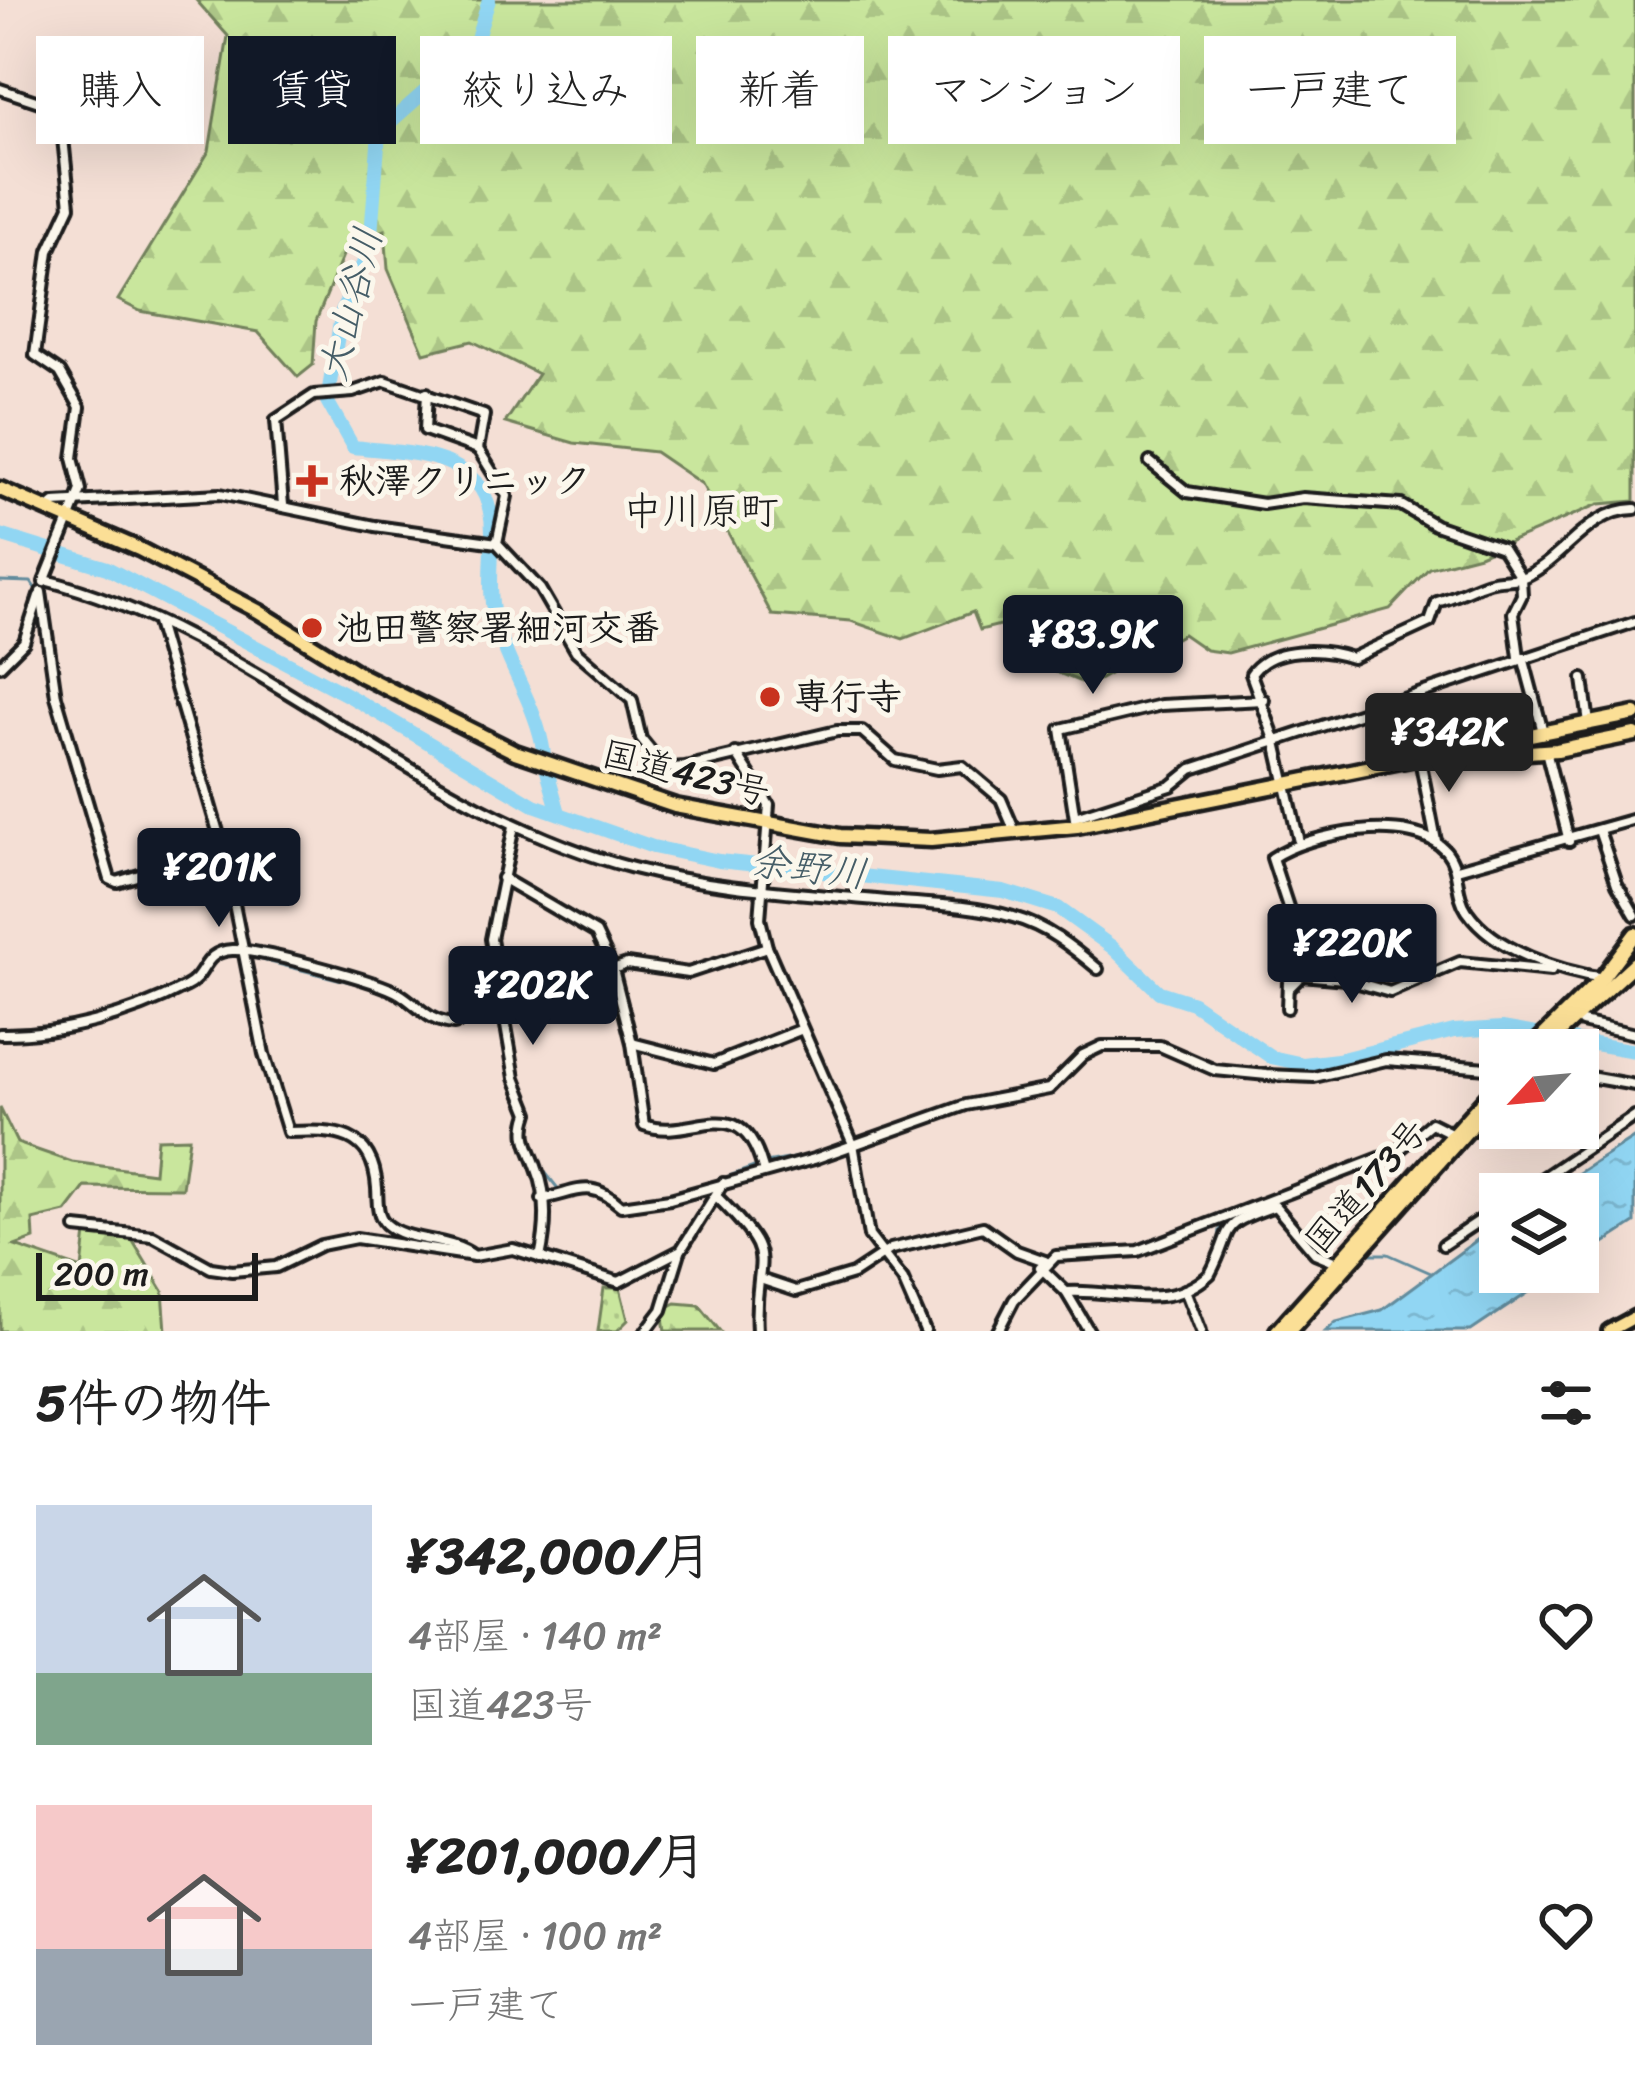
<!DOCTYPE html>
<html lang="ja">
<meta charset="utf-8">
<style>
:root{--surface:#fff;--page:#f6f6f6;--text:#222;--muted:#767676;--accent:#111827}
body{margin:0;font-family:Sriracha,"Klee One",sans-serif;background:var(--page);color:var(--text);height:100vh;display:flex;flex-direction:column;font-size:45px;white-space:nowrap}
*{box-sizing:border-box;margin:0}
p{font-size:39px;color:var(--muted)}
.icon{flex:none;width:66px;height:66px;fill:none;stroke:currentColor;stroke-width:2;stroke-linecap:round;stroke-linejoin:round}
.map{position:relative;height:1331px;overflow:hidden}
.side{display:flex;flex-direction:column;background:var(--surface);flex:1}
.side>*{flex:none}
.banner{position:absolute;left:36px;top:36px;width:1563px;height:108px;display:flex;gap:24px}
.needle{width:78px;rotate:244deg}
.tools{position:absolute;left:1479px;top:1029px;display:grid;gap:24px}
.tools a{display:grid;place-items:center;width:120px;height:120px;border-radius:0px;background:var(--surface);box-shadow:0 12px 48px #0002;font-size:60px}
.scale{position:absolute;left:36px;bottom:30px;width:222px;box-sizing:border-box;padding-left:12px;border:6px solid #1c1c1c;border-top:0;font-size:33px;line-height:42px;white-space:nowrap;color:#1c1c1c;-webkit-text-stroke:9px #fbf7ec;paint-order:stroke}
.price{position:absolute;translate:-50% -102px;padding:0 27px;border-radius:12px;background:var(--accent);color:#fff;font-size:39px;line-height:78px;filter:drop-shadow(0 3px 6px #0008)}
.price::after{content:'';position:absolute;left:50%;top:72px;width:36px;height:27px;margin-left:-18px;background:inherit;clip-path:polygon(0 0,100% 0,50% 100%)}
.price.selected{background:#222;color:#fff}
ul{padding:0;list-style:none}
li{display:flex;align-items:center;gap:36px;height:300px;padding:0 36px}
li span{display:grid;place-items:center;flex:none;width:336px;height:240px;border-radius:0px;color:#555}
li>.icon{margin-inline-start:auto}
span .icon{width:144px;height:144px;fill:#fffc;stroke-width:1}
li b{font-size:51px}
h2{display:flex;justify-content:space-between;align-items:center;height:144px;padding:0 36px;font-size:51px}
.tag{padding:0 42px;border-radius:0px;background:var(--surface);box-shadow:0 12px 48px #0002;font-size:42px;line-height:108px}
.tag.selected{background:var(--accent);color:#fff}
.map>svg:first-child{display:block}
.forest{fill:url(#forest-firs);stroke:#72815c;stroke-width:3}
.park{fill:url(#park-dots);stroke:#72815c;stroke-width:3}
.water{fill:url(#water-ripples);stroke:#628c9d;stroke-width:3}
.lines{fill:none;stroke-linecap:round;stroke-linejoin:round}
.stream{stroke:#628c9d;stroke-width:3}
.river{stroke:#91d6f3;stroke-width:14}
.minor-casing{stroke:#1c1c1c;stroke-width:16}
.major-casing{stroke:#1c1c1c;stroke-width:20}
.highway-casing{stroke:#1c1c1c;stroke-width:21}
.minor{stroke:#fbf7ec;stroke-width:8}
.major{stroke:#fbdf96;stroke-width:10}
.highway{stroke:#fbdf96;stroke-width:12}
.poi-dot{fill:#c8321e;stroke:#fbf7ec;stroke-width:4.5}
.labels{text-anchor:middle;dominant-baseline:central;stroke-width:10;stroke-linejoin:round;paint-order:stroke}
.poi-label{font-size:36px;font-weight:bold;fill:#1c1c1c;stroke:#fbf7ec;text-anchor:start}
.street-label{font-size:36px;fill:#1c1c1c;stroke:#fbf7ec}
.water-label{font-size:39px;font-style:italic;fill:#455d67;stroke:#fbf7ec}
.neighbourhood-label{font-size:39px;fill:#1c1c1c;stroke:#fbf7ec}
</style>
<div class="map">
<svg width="1635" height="1331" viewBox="0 0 1635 1331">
<defs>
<pattern id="forest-firs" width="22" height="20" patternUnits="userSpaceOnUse" patternTransform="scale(3)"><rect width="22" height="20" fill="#c9e69d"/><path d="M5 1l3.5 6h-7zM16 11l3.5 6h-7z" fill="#acc587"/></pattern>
<pattern id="park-dots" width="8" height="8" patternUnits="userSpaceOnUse" patternTransform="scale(3)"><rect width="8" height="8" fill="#c9e69d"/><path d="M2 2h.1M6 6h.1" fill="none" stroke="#acc587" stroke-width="1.8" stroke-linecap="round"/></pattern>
<pattern id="water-ripples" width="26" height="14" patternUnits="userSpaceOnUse" patternTransform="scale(3)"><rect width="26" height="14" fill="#91d6f3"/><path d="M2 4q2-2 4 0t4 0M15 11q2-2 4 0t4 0" fill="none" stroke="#7cb7d0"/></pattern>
</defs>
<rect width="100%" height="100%" fill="#f4dfd5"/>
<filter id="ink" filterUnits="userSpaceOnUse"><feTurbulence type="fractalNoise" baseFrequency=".00833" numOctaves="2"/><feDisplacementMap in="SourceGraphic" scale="24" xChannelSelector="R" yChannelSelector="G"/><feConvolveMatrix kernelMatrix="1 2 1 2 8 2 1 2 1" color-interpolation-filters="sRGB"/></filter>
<g filter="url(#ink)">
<g class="forest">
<path d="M196 0H1635V501L1599 504 1479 555 1429 568 1390 609 1228 653 1206 650 1183 634 1089 685 1046 668 1020 620 980 630 973 612 903 639 851 621 772 615 702 484 655 452 574 443 505 423 538 374 472 341 424 353 388 269 385 230 348 243 316 321 313 365 298 377 258 332 140 311 118 300 209 151 228 36Z"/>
<path d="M0 1108 17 1143 72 1162 154 1173 157 1139 189 1138 182 1188 85 1187 66 1212 33 1220 34 1239 15 1246 82 1269 86 1233 131 1238 163 1291 166 1331H0Z"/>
<path d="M676 1303 699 1305 720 1331H665L662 1310Z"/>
</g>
<path class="park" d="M604 1288H620L628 1320 617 1331H598Z"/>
<g class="water">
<path d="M1635 1137V1223L1578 1260V1194H1546Z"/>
<path d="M1500 1223V1272H1559L1471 1331H1326L1336 1322 1382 1310Z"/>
</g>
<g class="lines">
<g class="stream">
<path d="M0 581 31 582 37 591"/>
<path d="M61 699 74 742"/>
<path d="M84 780 98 828"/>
<path d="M113 876 215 847 222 861"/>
<path d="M246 956 382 990"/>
<path d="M396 996C421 1017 438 1035 471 1022"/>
<path d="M766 1163 816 1154"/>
<path d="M540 1166 560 1191"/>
<path d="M855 1179 865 1239 882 1260"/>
<path d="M687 1191 757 1166"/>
<path d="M1218 1246 1220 1230 1231 1219"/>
<path d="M1371 1254H1388L1431 1273"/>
<path d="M881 1262 904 1291"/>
<path d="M1047 1267 1066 1286 1077 1288"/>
</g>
<g class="river">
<path d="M489 0 474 48 379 132 370 248 342 311 327 401 353 447C416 454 491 452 492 531 493 558 488 589 494 615 505 664 537 704 544 754"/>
<path d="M0 535 107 568 351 697 534 805 653 847 719 861 1003 891 1058 908 1112 947 1159 992 1193 1003 1271 1057 1303 1064 1338 1060 1454 1031 1502 1028 1635 1051"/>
<path d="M547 771 559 813"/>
</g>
<defs>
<g id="minor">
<path d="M0 89 60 109 70 206 49 251 35 355 60 372 80 407 73 458 81 490 44 582"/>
<path d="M427 393 425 430 478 449"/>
<path d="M1150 462 1187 492 1263 504 1303 498 1401 505 1435 525 1502 548 1521 578 1522 595 1513 613 1519 657"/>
<path d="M283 505 276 420 314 395 353 392 385 381 484 415 478 449 507 496 497 543 540 589 576 651 632 700 641 739 654 755 672 768 685 767 837 731H862L895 760 937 769 962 766 1001 799 1016 834"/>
<path d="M48 508 54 503 220 494 375 526 497 543"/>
<path d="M45 580C255 633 414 811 633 868 714 889 802 893 886 901 927 904 973 905 1013 917 1046 926 1072 947 1098 969"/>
<path d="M41 592 56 696 110 879 117 882 223 849 264 1054 288 1132C335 1130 373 1130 377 1188 378 1200 376 1215 386 1224 407 1243 448 1236 474 1256"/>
<path d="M157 623 223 849"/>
<path d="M1523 657 1543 732"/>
<path d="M0 666 24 642 39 596"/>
<path d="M1583 679 1589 723"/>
<path d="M1408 698 1436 841"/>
<path d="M1546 751 1569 841"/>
<path d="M736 753 769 805 760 919 767 947 853 1144 869 1236 903 1280 925 1331"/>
<path d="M1075 817 1171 786 1192 769 1635 622"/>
<path d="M1075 819 1061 729 1161 705 1264 700"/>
<path d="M514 826 491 939 515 1078 529 1113C520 1137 530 1148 537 1169 548 1196 546 1230 540 1258"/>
<path d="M1600 833 1617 884 1635 915"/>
<path d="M1299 842 1276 742 1251 674C1272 645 1323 648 1352 658L1430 622 1437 602C1456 597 1472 587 1489 582 1501 578 1514 581 1526 576 1565 558 1588 510 1635 509"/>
<path d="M1457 869 1635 819"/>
<path d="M502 878 596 933 613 969 632 1043 644 1125C693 1143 740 1086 763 1169"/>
<path d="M1302 975 1345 979 1390 992 1460 962 1551 971"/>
<path d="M1288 989 1302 975 1306 935 1290 913 1272 858C1309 833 1413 813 1446 851 1461 869 1454 892 1467 911 1494 950 1560 972 1604 978"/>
<path d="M1287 1008 1288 982"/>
<path d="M1582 1022 1635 1034"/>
<path d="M0 1034C60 1035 132 1015 185 987 208 976 201 952 232 950 256 948 380 981 400 994 420 1007 429 1022 454 1024L627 964 688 973 767 947"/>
<path d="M632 1043 714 1064 800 1030"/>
<path d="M1578 1075 1635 1085"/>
<path d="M1519 1194 1635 1116"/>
<path d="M716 1196C785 1264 752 1251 757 1331"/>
<path d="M542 1199C579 1192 589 1178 621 1206L670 1199 814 1159 966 1105 1049 1089 1083 1055 1102 1046H1160L1215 1070 1267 1075 1314 1077 1386 1060 1500 1069"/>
<path d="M76 1228 153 1236 211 1268 232 1271 276 1267 321 1245 356 1238 474 1256 513 1249 619 1282 681 1250 723 1183"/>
<path d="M1443 1245 1500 1207"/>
<path d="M1040 1267 1066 1292 1089 1331"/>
<path d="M763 1280 796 1291 853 1274 891 1249 983 1227 1017 1251 1045 1261"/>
<path d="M1185 1290 1201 1331"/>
<path d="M1066 1292C1116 1288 1167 1314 1210 1274 1236 1225 1214 1227 1275 1206L1315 1253 1337 1262"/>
<path d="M646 1331 662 1310 680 1252"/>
<path d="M998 1331 1014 1300 1056 1256 1138 1251 1398 1151 1431 1123 1455 1135"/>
</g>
<path id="major" d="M1609 1331 1635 1317"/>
<g id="highway">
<path d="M0 489 139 549 258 611 361 675 515 752 675 806 840 836 931 840 1077 826 1635 714"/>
<path d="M1444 758 1557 750 1635 734"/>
<path d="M1546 1045 1635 963"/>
<path d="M1529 1050 1602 978 1635 934"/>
<path d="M1277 1331 1500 1082"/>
<path d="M1289 1331 1500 1094"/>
</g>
</defs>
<use href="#minor" class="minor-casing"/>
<use href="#major" class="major-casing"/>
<use href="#highway" class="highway-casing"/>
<use href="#minor" class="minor"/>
<use href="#major" class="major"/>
<use href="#highway" class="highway"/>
</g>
</g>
<g class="poi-dot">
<path d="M306 463h12v12h12v12h-12v12h-12v-12h-12v-12h12z"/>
<circle cx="312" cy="628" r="12"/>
<circle cx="770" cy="697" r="12"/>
</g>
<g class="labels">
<g class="poi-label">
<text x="339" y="481">秋澤クリニック</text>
<text x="336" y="628">池田警察署細河交番</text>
<text x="794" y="697">専行寺</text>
</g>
<g class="street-label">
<text transform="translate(686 773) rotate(14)">国道423号</text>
<text transform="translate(1366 1186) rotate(-49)">国道173号</text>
</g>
<g class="water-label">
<text transform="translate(350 304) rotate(-76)">大山谷川</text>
<text transform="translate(809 867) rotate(7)">余野川</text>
</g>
<g class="neighbourhood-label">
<text x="701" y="510">中川原町</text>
</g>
</g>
</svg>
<div class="tools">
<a><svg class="needle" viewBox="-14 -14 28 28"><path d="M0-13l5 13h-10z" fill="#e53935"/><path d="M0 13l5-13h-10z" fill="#767676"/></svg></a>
<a><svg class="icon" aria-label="layers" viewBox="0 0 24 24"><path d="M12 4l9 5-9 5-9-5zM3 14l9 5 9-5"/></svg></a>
</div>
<div class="scale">200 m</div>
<b class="price" style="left:1093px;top:697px">¥83.9K</b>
<b class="price selected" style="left:1449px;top:795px">¥342K</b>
<b class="price" style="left:219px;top:930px">¥201K</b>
<b class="price" style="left:1352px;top:1006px">¥220K</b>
<b class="price" style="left:533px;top:1048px">¥202K</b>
<div class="banner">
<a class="tag">購入</a>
<a class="tag selected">賃貸</a>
<a class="tag">絞り込み</a>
<a class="tag">新着</a>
<a class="tag">マンション</a>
<a class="tag">一戸建て</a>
</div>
</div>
<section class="side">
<h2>5件の物件<svg class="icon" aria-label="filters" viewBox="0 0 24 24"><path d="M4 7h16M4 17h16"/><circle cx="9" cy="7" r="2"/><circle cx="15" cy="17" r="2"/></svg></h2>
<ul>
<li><span style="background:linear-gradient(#c9d6e8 70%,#7fa58c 0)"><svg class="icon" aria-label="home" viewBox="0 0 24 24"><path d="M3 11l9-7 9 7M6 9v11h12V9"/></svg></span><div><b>¥342,000/月</b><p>4部屋 · 140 m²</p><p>国道423号</p></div><svg class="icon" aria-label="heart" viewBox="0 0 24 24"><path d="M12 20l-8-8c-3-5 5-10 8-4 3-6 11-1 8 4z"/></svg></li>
<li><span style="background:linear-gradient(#f6c9c9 60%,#9aa5b1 0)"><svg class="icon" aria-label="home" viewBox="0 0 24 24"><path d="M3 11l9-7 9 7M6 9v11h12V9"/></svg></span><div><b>¥201,000/月</b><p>4部屋 · 100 m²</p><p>一戸建て</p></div><svg class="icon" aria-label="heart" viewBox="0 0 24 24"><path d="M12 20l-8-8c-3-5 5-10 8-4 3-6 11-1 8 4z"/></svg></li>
</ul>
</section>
